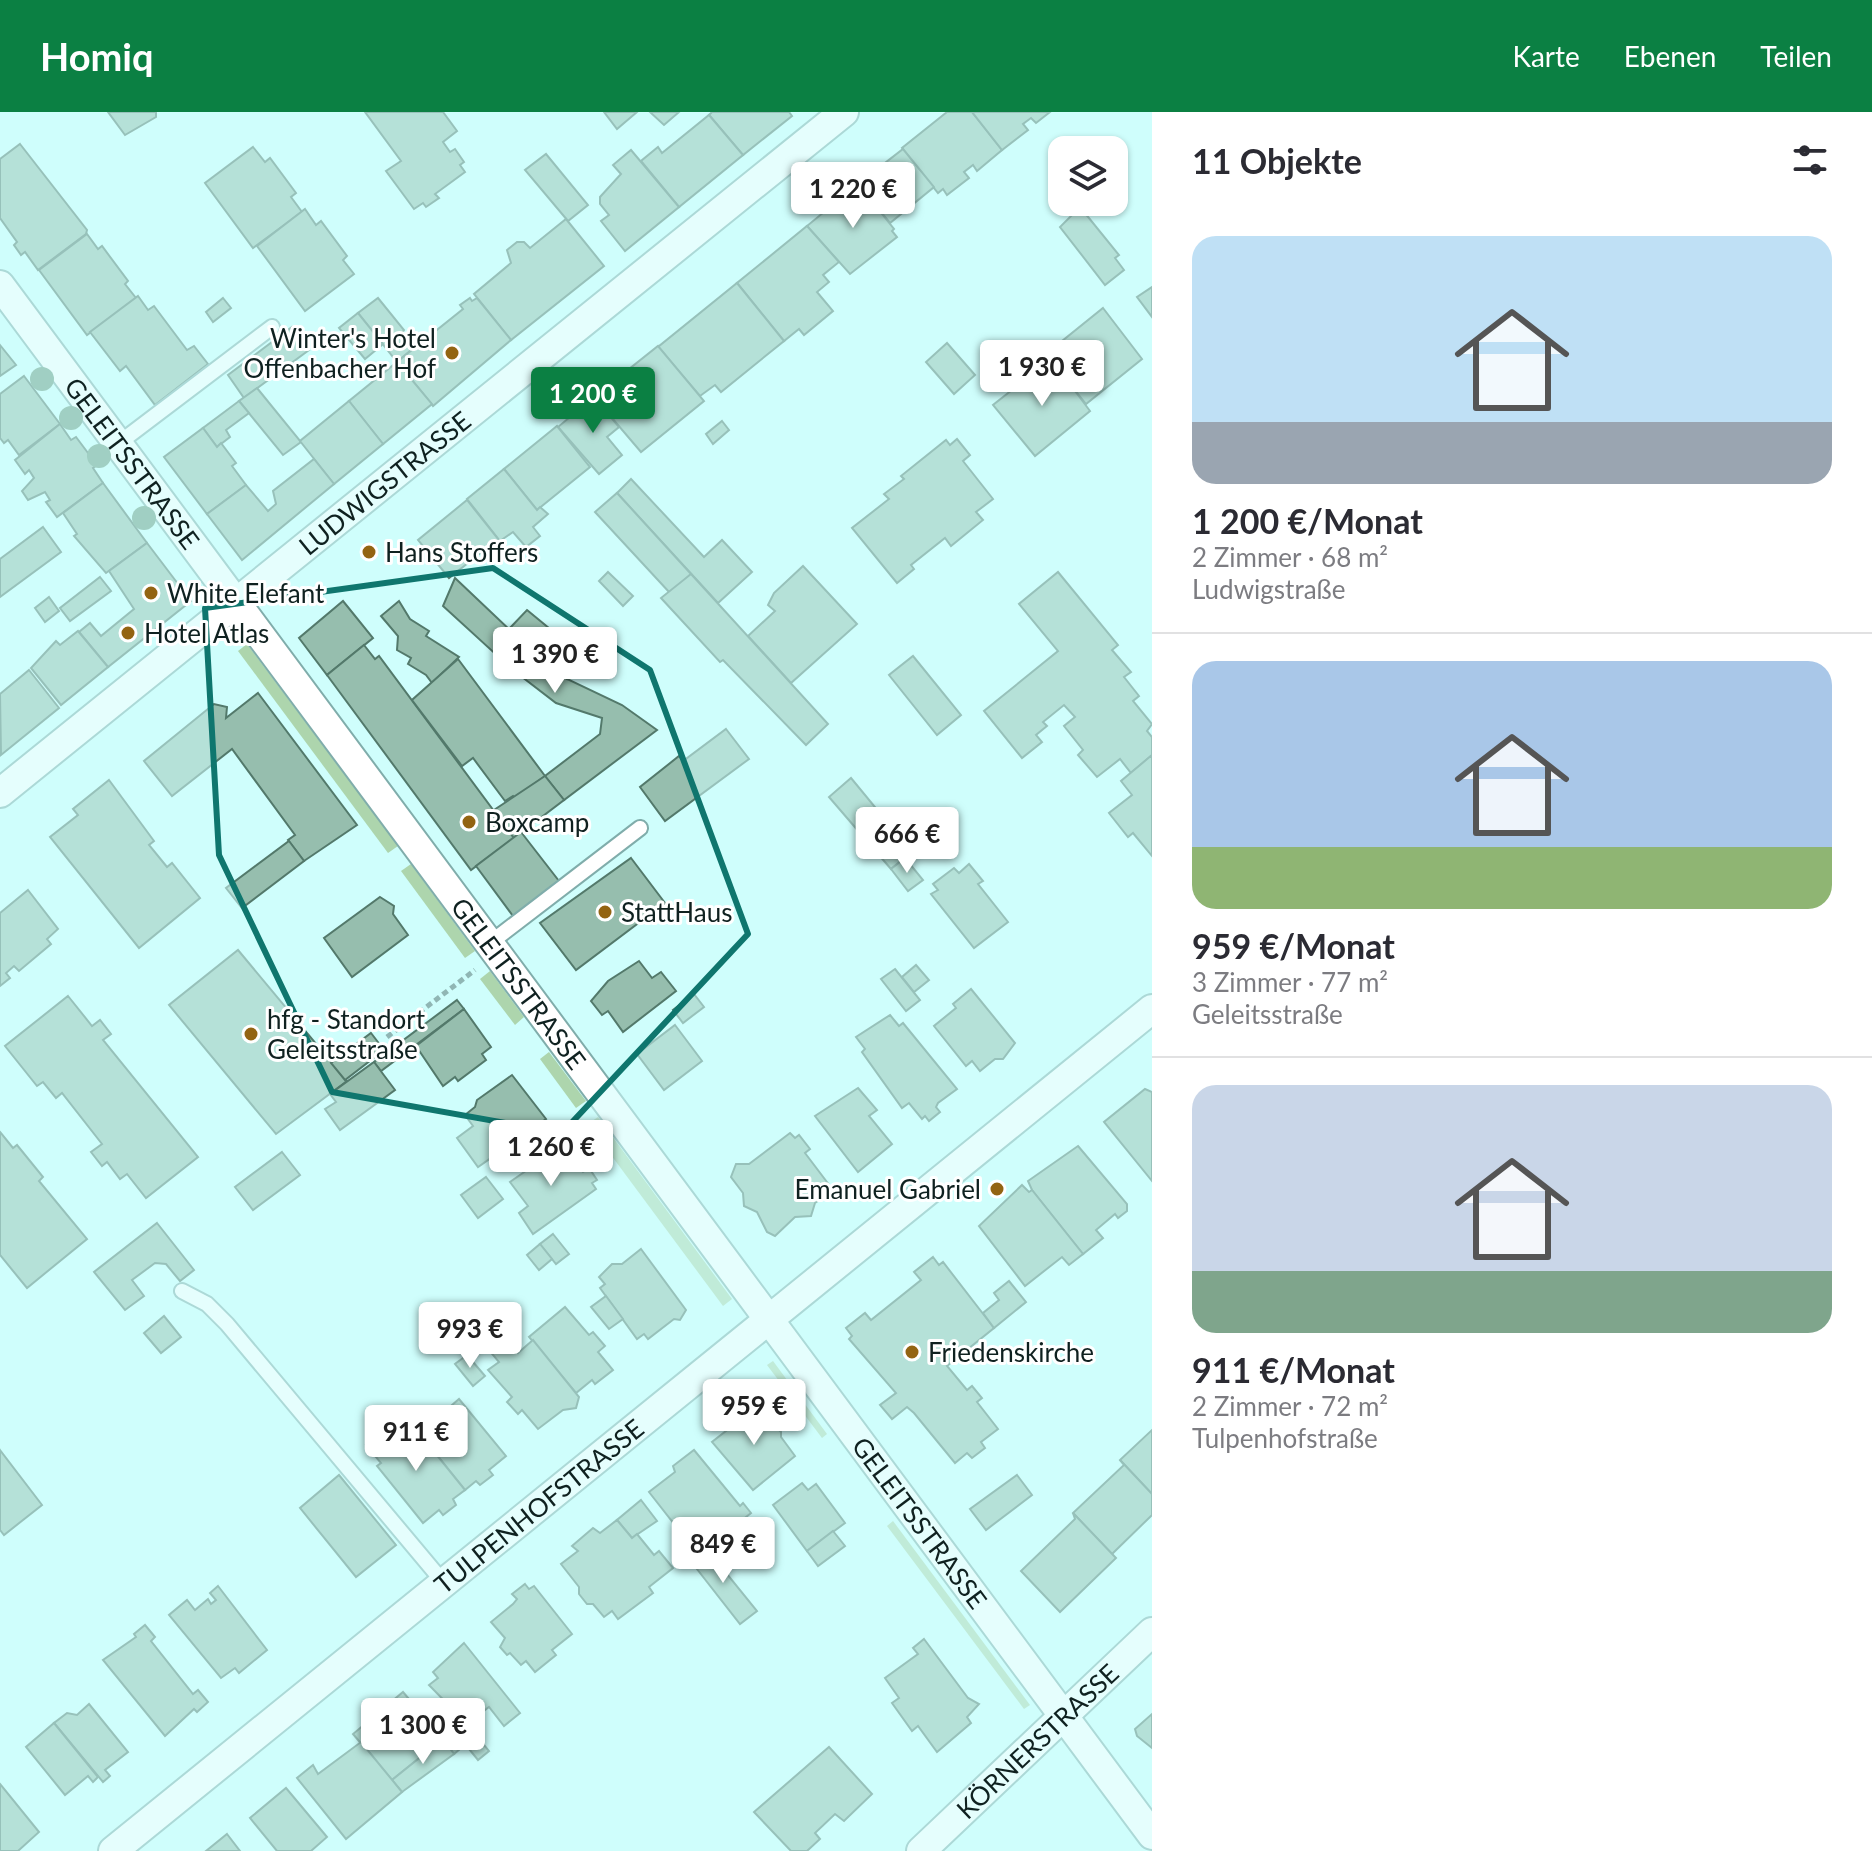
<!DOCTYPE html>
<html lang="de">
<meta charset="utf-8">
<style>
:root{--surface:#fff;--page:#f7f7f7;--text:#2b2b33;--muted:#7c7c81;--line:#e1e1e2;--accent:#0b8043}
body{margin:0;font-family:Lato,sans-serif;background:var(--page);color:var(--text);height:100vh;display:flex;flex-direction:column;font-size:30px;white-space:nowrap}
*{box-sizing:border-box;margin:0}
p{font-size:26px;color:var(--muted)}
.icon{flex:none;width:44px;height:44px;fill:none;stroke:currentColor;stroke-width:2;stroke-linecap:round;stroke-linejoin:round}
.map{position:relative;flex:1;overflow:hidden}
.panel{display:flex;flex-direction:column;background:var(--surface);width:720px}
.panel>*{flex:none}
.buttons{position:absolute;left:1048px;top:24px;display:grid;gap:16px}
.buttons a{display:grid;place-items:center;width:80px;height:80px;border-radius:16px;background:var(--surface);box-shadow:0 2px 6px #0004;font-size:40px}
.price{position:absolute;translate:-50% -68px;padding:0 18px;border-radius:8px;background:#fff;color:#222;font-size:26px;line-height:52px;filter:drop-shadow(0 2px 4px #0008)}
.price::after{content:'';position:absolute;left:50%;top:48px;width:24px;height:18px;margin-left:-12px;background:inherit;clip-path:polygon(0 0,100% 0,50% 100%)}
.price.selected{background:var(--accent);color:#fff}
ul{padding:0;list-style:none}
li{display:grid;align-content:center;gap:16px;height:424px;padding:0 40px}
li+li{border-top:2px solid var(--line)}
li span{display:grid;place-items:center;height:248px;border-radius:24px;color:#555}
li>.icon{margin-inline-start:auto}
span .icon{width:144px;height:144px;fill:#fffc;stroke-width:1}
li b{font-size:34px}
h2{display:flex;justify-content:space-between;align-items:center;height:96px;padding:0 40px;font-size:34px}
header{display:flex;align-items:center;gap:48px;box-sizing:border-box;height:112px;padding:0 40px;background:var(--accent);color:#fff}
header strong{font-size:38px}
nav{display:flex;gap:44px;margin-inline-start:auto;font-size:28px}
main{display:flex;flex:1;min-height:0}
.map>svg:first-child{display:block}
.green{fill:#add5ad}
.building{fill:#96beae;stroke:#53796b;stroke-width:2}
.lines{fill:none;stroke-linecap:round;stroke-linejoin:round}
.service-casing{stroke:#80adab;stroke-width:18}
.minor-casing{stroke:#80adab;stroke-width:32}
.path{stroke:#90b6b4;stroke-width:5;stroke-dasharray:6 4;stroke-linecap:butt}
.service{stroke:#fff;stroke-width:14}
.minor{stroke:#fff;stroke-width:28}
.tree{fill:#66987e}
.marked{fill:none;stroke:#0f766e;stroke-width:6;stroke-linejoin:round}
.poi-dot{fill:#936412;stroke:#fff;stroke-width:3}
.labels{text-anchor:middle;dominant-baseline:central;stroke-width:6;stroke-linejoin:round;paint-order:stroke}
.poi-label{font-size:26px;fill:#0f2120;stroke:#fff;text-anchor:start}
.street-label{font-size:26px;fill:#0f2120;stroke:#fff}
</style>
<header>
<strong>Homiq</strong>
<nav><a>Karte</a><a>Ebenen</a><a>Teilen</a></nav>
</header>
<main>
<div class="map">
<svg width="1152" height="1739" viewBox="0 0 1152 1739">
<rect width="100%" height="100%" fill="#cffefc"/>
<g class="green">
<path d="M247 532 398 734 388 741 238 539Z"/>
<path d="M411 752 475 839 465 846 401 759Z"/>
<path d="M490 859 524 905 515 913 480 867Z"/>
<path d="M549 940 586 989 576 996 540 947Z"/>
<path d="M598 1005 732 1187 723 1194 588 1012Z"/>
<path d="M773 1249 827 1322 822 1326 767 1253Z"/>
<path d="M893 1409 1030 1593 1024 1597 887 1414Z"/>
</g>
<g class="building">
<path d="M108 0H156V5L125 23Z"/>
<path d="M365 0H443L457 19 443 30 450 40 455 37 464 50 460 53 465 60 435 82 439 86 426 95 423 91 414 97 386 59 401 49Z"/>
<path d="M604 0H637L617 17Z"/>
<path d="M650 0H679L664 13Z"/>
<path d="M712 0H789L792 4 743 43 709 3Z"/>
<path d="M947 0H972L1002 38 977 59 973 53 964 60 969 66 947 83 943 77 938 81 902 36Z"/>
<path d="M972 0H1050L1036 11 1031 6 1023 12 1028 18 1002 38Z"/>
<path d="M709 3 743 43 679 95 641 49 658 35 662 41Z"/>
<path d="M20 32 87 118 86 122 38 158 25 140 21 143 14 133 17 130 0 106V47Z"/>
<path d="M253 35 265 50 270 46 296 81 291 85 302 100 253 136 205 71Z"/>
<path d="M903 37 934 75 890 111 858 72Z"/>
<path d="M631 38 679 95 625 139 601 109 609 103 600 92V85L621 62 613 53Z"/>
<path d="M546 42 588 93 568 109 525 58Z"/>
<path d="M858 72 894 117 892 119 897 125 850 162 807 114Z"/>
<path d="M1080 95 1119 143 1115 146 1124 158 1105 173 1060 115Z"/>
<path d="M305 97 316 113 321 109 347 144 343 148 354 162 305 199 257 134Z"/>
<path d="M566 107 604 154 511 228 474 182 511 151 507 138 517 130H524L530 136Z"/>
<path d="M807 114 839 150 823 163 829 170 817 180 833 199 804 223 799 217 784 229 737 171Z"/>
<path d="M87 122 98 137 102 134 128 169 125 172 136 186 87 223 39 158Z"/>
<path d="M737 171 784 229 721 280 715 273 700 284 658 235Z"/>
<path d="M1152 175V205L1137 185Z"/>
<path d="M138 184 148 198 154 194 187 238 194 234 208 252 155 293 126 254 120 259 90 220Z"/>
<path d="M223 186 231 196 213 210 206 200Z"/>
<path d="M378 186 404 218 402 221 411 232H418L397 250 358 201Z"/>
<path d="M470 186 472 189 477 186 511 228 433 294 397 250 463 197 460 193Z"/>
<path d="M1103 196 1142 247 1086 292 1046 242Z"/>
<path d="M358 201 383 232 365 247 339 216Z"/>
<path d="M292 215 309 238 244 286 228 263Z"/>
<path d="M947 231 975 263 954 282 926 250Z"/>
<path d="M0 233 16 253 0 264Z"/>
<path d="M658 234 704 289 641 340 594 285Z"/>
<path d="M1051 247 1090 299 1035 344 993 293Z"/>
<path d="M397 250 432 292 383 332 349 289Z"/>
<path d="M24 264 60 312 19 343 8 328 4 331 0 326V282Z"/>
<path d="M257 276 301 330 283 343 239 289Z"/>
<path d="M594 285 619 315 607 325 622 343 599 362 558 315Z"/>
<path d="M239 289 249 301 226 318 230 325 217 335 203 316Z"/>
<path d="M349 289 383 332 334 372 300 329Z"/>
<path d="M722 309 729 318 713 332 706 322Z"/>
<path d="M60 312 71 328 76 325 97 353 93 356 103 371 57 405 46 390 50 388 45 380 28 388 22 379 34 366 29 358 25 362 15 348Z"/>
<path d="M557 314 590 355 537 398 504 357Z"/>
<path d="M203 316 217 335 221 331 236 351 232 354 246 373 207 402 164 345Z"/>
<path d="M957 327 970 343 963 349 993 387 976 400 983 408 951 434 945 426 911 453 914 457 897 471 852 416 889 387 884 382 904 367 901 364 946 328 950 333Z"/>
<path d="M314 347 334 372 242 448 207 402 246 373 268 399 276 392 273 379Z"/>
<path d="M504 357 537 398 540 395 548 402 533 415 540 424 526 435 513 420 500 429 467 387Z"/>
<path d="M631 367 704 445 722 428 752 460 718 491 617 381Z"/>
<path d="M103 371 147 431 106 461 74 424 77 422 63 401Z"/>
<path d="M617 381 691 462 670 481 595 400Z"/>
<path d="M467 388 498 427 449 466 418 428Z"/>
<path d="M43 415 61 440 0 485V447Z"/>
<path d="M147 431 191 489 108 555 79 520 90 511 101 524 134 497 109 459Z"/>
<path d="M803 454 857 512 791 571 748 524 775 499 768 493 774 481Z"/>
<path d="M608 460 633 484 623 494 599 469Z"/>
<path d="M1058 460 1118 533 1112 538 1131 560 1124 565 1139 584 1133 589 1152 612 1147 619 1152 625V643L1131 661 1120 647 1097 665 1078 643 1083 638 1064 614 1075 605 1064 593 1043 610 1047 614 1036 623 1042 630 1022 646 984 599 1058 539 1019 492Z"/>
<path d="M691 462 828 612 806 633 723 548 720 550 661 486Z"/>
<path d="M100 465 111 479 70 509 60 496Z"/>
<path d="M455 466 533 540 567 567 622 593 657 618 564 688 545 664 600 622 602 606 556 591 513 558 443 494Z"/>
<path d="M49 485 59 499 45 510 35 496Z"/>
<path d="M343 489 373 526 327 563 299 526Z"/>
<path d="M399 489 410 507 429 519 426 524 459 545 432 571 426 563 408 552 411 546 397 538 398 524 381 504Z"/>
<path d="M527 498 584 545 567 567 509 517Z"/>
<path d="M78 519 108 555 61 593 31 556 56 529 60 533Z"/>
<path d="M364 533 375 547 379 544 514 726 471 758 327 563Z"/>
<path d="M913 544 961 603 937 623 889 563Z"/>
<path d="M458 547 545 664 515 686 513 684 505 689 473 646 462 654 412 588Z"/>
<path d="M29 558 59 596 1 643 0 582Z"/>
<path d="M258 581 357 713 304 749 288 728 295 723 232 637 172 684 144 649 214 592 227 595 226 606Z"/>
<path d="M726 617 749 647 665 709 640 675 679 644 683 649Z"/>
<path d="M1152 643V744L1133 721 1128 725 1109 701 1132 683 1121 669Z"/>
<path d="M545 664 564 688 514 726 494 698Z"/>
<path d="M851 666 912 740 891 757 829 685Z"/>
<path d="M109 668 154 729 149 733 167 755 172 751 200 786 139 836 50 725 78 703 73 697Z"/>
<path d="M521 720 559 769 513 804 476 754Z"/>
<path d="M289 729 304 749 242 796 226 776Z"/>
<path d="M631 746 665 791 576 858 540 811Z"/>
<path d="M905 746 923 768 908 779 891 757Z"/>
<path d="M969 752 983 769 978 772 1008 810 974 836 931 782 938 778 933 772 954 756 959 761Z"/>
<path d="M28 778 58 817 47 827 51 832 19 859 14 854 6 861 10 866 0 874V801Z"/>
<path d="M380 785 394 794 393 802 408 823 352 865 324 826Z"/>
<path d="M238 838 347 969 276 1022 169 893Z"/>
<path d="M639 849 652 866 661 860 676 879 623 920 608 899 602 903 591 889 608 869Z"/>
<path d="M916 853 929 868 914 880 902 865Z"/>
<path d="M895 857 920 888 906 899 881 867Z"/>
<path d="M971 877 1015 931 1003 947H995L980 959 972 949 966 954 934 914 956 896 953 892Z"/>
<path d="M694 882 704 895 683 911 673 898Z"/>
<path d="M68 884 92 914 100 908 111 922 103 928 198 1045 146 1086 127 1062 120 1067 107 1050 102 1054 91 1040 102 1032 62 981 56 986 43 970 37 974 5 934Z"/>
<path d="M457 888 464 897 381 959 374 950Z"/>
<path d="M464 897 491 935 482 942 486 948 458 969 455 965 443 974 416 934Z"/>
<path d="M890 903 899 914 903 911 957 977 938 991 936 995 940 1000 929 1009 925 1004 922 1007 909 991 902 996 862 940 865 937 856 925Z"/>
<path d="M675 913 702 949 664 978 637 942Z"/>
<path d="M371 921 384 938 345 968 331 951Z"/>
<path d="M374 950 395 978 340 1018 325 997 336 990 330 982Z"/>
<path d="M512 963 546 1007 478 1055 457 1026 473 1014 465 1003 475 995 477 988Z"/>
<path d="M858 976 877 998 869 1004 892 1032 858 1060 815 1004Z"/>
<path d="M1145 977 1152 980V1069L1104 1010Z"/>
<path d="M0 1020 13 1036 17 1033 43 1065 39 1069 87 1127 27 1176 0 1143Z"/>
<path d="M790 1021 795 1026 799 1023 810 1037 805 1041 833 1078 815 1091 811 1104 795 1105 775 1124 767 1120 757 1100 744 1094 743 1081 731 1065 736 1052H749Z"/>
<path d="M1078 1034 1127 1092V1099L1118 1106 1115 1102 1096 1118 1103 1126 1083 1142 1032 1078 1028 1069Z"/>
<path d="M564 1037 578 1055 583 1060 589 1056 597 1068 592 1071 596 1077 533 1122 519 1101 528 1094 510 1070 530 1056 526 1050 540 1040 546 1050Z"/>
<path d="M282 1040 300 1063 253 1098 235 1075Z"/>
<path d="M486 1065 503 1087 478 1106 461 1083Z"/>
<path d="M1022 1073 1029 1080 1032 1078 1083 1142 1069 1153 1062 1145 1025 1174 979 1114Z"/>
<path d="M157 1111 194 1158 180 1169 166 1152 155 1151 132 1168 144 1184 125 1198 94 1160Z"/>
<path d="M553 1122 569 1142 556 1152 540 1132Z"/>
<path d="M540 1132 552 1147 539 1158 527 1143Z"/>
<path d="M641 1137 686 1198 680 1208 674 1207 648 1227 644 1222 637 1227 600 1176 605 1172 599 1165 612 1152H622Z"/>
<path d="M933 1145 939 1153 943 1150 994 1216 947 1254 967 1278 972 1274 982 1286 977 1290 998 1317 981 1330 985 1336 972 1346 967 1341 955 1351 914 1301 907 1295 892 1307 880 1293 896 1281 849 1227 852 1224 846 1216 865 1201 871 1208 921 1168 914 1160Z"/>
<path d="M1009 1169 1026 1190 994 1216 983 1201 999 1188 994 1181Z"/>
<path d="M606 1184 623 1207 609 1217 591 1195Z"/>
<path d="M565 1195 589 1223 593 1220 605 1234 598 1240 613 1258 595 1272 592 1268 576 1281 529 1225Z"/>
<path d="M164 1204 181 1225 161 1241 144 1221Z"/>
<path d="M504 1224 518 1241 533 1228 579 1285 576 1296 563 1298 538 1317 522 1298 518 1302 507 1290 512 1285 488 1258 499 1250 488 1237Z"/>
<path d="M467 1243 485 1264 473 1274 455 1252Z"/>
<path d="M459 1287 506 1344 489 1358 493 1363 480 1373 476 1369 465 1378 415 1316 432 1302 436 1307Z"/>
<path d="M753 1291 781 1320V1325L795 1344 753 1378 712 1330 740 1308 737 1304Z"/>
<path d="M388 1316 398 1329 415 1316 465 1378 453 1387 456 1393 443 1403 439 1398 423 1411 377 1354 381 1351 366 1333Z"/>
<path d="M1152 1318V1382L1120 1348Z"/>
<path d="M0 1338 42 1393 4 1423 0 1418Z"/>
<path d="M694 1338 740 1394 743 1391 751 1401 726 1421 717 1409 689 1431 649 1380 675 1360 673 1354Z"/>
<path d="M1120 1348 1152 1382V1403L1112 1442 1073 1401 1124 1353Z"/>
<path d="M339 1363 396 1433 356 1465 300 1396Z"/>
<path d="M1017 1363 1032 1383 986 1418 970 1397Z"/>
<path d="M802 1371 808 1378 816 1372 845 1411 807 1439 773 1393Z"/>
<path d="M641 1388 657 1409 632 1426 617 1408Z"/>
<path d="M1073 1401 1116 1446 1060 1500 1021 1459 1075 1407Z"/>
<path d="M617 1408 632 1426 637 1422 654 1443 659 1439 673 1456 649 1475 653 1481 618 1507 612 1499 604 1505 593 1492H587L579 1482V1475L561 1452 578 1439 572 1434 593 1416 600 1421Z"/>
<path d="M833 1419 845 1434 818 1454 807 1439Z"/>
<path d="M697 1425 757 1499 740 1512 693 1452 704 1443 692 1429Z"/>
<path d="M525 1472 529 1477 534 1474 572 1522 552 1538 556 1543 535 1560 526 1549 521 1553 510 1541 507 1543 500 1535 505 1526 491 1510 513 1492 517 1487 512 1482Z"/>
<path d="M218 1474 267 1538 239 1561 235 1556 221 1566 169 1503 187 1488 195 1498 208 1487 211 1492 216 1488 210 1481Z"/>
<path d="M145 1513 155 1525 151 1529 193 1582 198 1578 208 1590 197 1600 194 1597 165 1624 103 1548 136 1525 134 1522Z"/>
<path d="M924 1527 968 1586 979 1592 967 1605 971 1611 937 1640 918 1614 912 1619 892 1591 899 1586 885 1566 918 1542 913 1536Z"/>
<path d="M464 1531 520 1601 504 1614 489 1595 467 1612 429 1573 438 1566 433 1560Z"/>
<path d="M403 1580 443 1627 392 1668 353 1622Z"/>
<path d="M89 1592 128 1640 105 1658 110 1664 103 1670 54 1611 67 1601 77 1603Z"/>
<path d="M1152 1602V1636L1137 1624 1135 1617Z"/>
<path d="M443 1605 466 1632 454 1642 431 1614Z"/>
<path d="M54 1611 98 1665 93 1670 88 1664 65 1683 26 1635Z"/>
<path d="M471 1617 489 1639 478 1648 460 1626Z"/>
<path d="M443 1627 454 1642 402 1680 392 1668Z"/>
<path d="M361 1630 402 1680 346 1727 297 1666 313 1653 318 1662Z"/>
<path d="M829 1635 872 1682 844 1709 835 1702 815 1721 820 1727 807 1739H791L754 1700Z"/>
<path d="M0 1672 39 1720 18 1739H0Z"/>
<path d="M286 1676 327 1725 311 1739H277L250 1706Z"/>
<path d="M227 1722 240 1739H206Z"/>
</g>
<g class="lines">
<defs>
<g id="service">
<path d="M119 331 272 215"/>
<path d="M490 831 640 716"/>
<path d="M182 1179 207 1192 227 1212 444 1471"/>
</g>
<g id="minor">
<path id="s1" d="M0 173 1152 1723"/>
<path id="s2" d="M0 681 844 0"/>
<path id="s3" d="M113 1739 1152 897"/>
<path id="s4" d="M921 1739 1152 1520"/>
</g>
</defs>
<use href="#service" class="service-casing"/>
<use href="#minor" class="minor-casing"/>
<path class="path" d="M387 925 475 858"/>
<use href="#service" class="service"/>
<use href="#minor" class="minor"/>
</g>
<g class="tree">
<circle cx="42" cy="267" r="12"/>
<circle cx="71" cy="306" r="12"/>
<circle cx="99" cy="344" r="12"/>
<circle cx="144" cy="406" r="12"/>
</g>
<path d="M0 0H1152V1739H0ZM493 456 650 558 748 822 562 1021 332 980 219 743 205 496Z" fill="#cffefc" fill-opacity=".55" fill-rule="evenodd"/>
<path class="marked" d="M493 456 650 558 748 822 562 1021 332 980 219 743 205 496Z"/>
<g class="poi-dot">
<circle cx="452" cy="241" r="8"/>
<circle cx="369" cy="440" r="8"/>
<circle cx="151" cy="481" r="8"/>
<circle cx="128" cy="521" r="8"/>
<circle cx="469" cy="710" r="8"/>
<circle cx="605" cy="800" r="8"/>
<circle cx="251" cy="922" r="8"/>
<circle cx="997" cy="1077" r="8"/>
<circle cx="912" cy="1240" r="8"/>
</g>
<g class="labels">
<g class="poi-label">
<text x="436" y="226" text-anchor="end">Winter's Hotel<tspan x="436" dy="30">Offenbacher Hof</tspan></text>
<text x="385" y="440">Hans Stoffers</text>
<text x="167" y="481">White Elefant</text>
<text x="144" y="521">Hotel Atlas</text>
<text x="485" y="710">Boxcamp</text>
<text x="621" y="800">StattHaus</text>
<text x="267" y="907">hfg - Standort<tspan x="267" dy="30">Geleitsstraße</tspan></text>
<text x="981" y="1077" text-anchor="end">Emanuel Gabriel</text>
<text x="928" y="1240">Friedenskirche</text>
</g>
<g class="street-label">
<text stroke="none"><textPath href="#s1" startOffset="222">GELEITSSTRASSE</textPath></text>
<text stroke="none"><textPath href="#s2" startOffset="494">LUDWIGSTRASSE</textPath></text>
<text stroke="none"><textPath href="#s1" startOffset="870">GELEITSSTRASSE</textPath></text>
<text stroke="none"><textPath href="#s3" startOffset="548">TULPENHOFSTRASSE</textPath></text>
<text stroke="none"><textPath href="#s1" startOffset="1542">GELEITSSTRASSE</textPath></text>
<text stroke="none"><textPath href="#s4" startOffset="160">KÖRNERSTRASSE</textPath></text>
</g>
</g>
</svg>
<div class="buttons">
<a><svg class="icon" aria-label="layers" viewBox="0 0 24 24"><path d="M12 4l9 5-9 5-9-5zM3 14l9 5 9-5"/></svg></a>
</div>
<b class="price" style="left:853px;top:118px">1 220 €</b>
<b class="price" style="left:1042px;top:296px">1 930 €</b>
<b class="price selected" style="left:593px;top:323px">1 200 €</b>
<b class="price" style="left:555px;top:583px">1 390 €</b>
<b class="price" style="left:907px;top:763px">666 €</b>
<b class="price" style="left:551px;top:1076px">1 260 €</b>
<b class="price" style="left:470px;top:1258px">993 €</b>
<b class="price" style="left:754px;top:1335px">959 €</b>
<b class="price" style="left:416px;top:1361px">911 €</b>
<b class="price" style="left:723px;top:1473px">849 €</b>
<b class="price" style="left:423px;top:1654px">1 300 €</b>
</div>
<section class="panel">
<h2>11 Objekte<svg class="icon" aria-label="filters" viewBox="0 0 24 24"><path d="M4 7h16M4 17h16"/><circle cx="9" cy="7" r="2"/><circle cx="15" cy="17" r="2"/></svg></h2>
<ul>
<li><span style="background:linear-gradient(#bfe0f5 75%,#9aa5b1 0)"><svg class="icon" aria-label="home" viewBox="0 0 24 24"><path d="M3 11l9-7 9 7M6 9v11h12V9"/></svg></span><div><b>1 200 €/Monat</b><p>2 Zimmer · 68 m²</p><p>Ludwigstraße</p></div></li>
<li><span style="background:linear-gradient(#a9c7e8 75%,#8fb573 0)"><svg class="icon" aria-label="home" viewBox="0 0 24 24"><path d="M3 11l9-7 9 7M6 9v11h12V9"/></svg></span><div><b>959 €/Monat</b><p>3 Zimmer · 77 m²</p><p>Geleitsstraße</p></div></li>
<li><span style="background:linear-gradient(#c9d6e8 75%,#7fa58c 0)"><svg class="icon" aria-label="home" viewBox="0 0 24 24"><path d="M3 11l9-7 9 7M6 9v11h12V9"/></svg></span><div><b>911 €/Monat</b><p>2 Zimmer · 72 m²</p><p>Tulpenhofstraße</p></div></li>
</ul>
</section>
</main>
